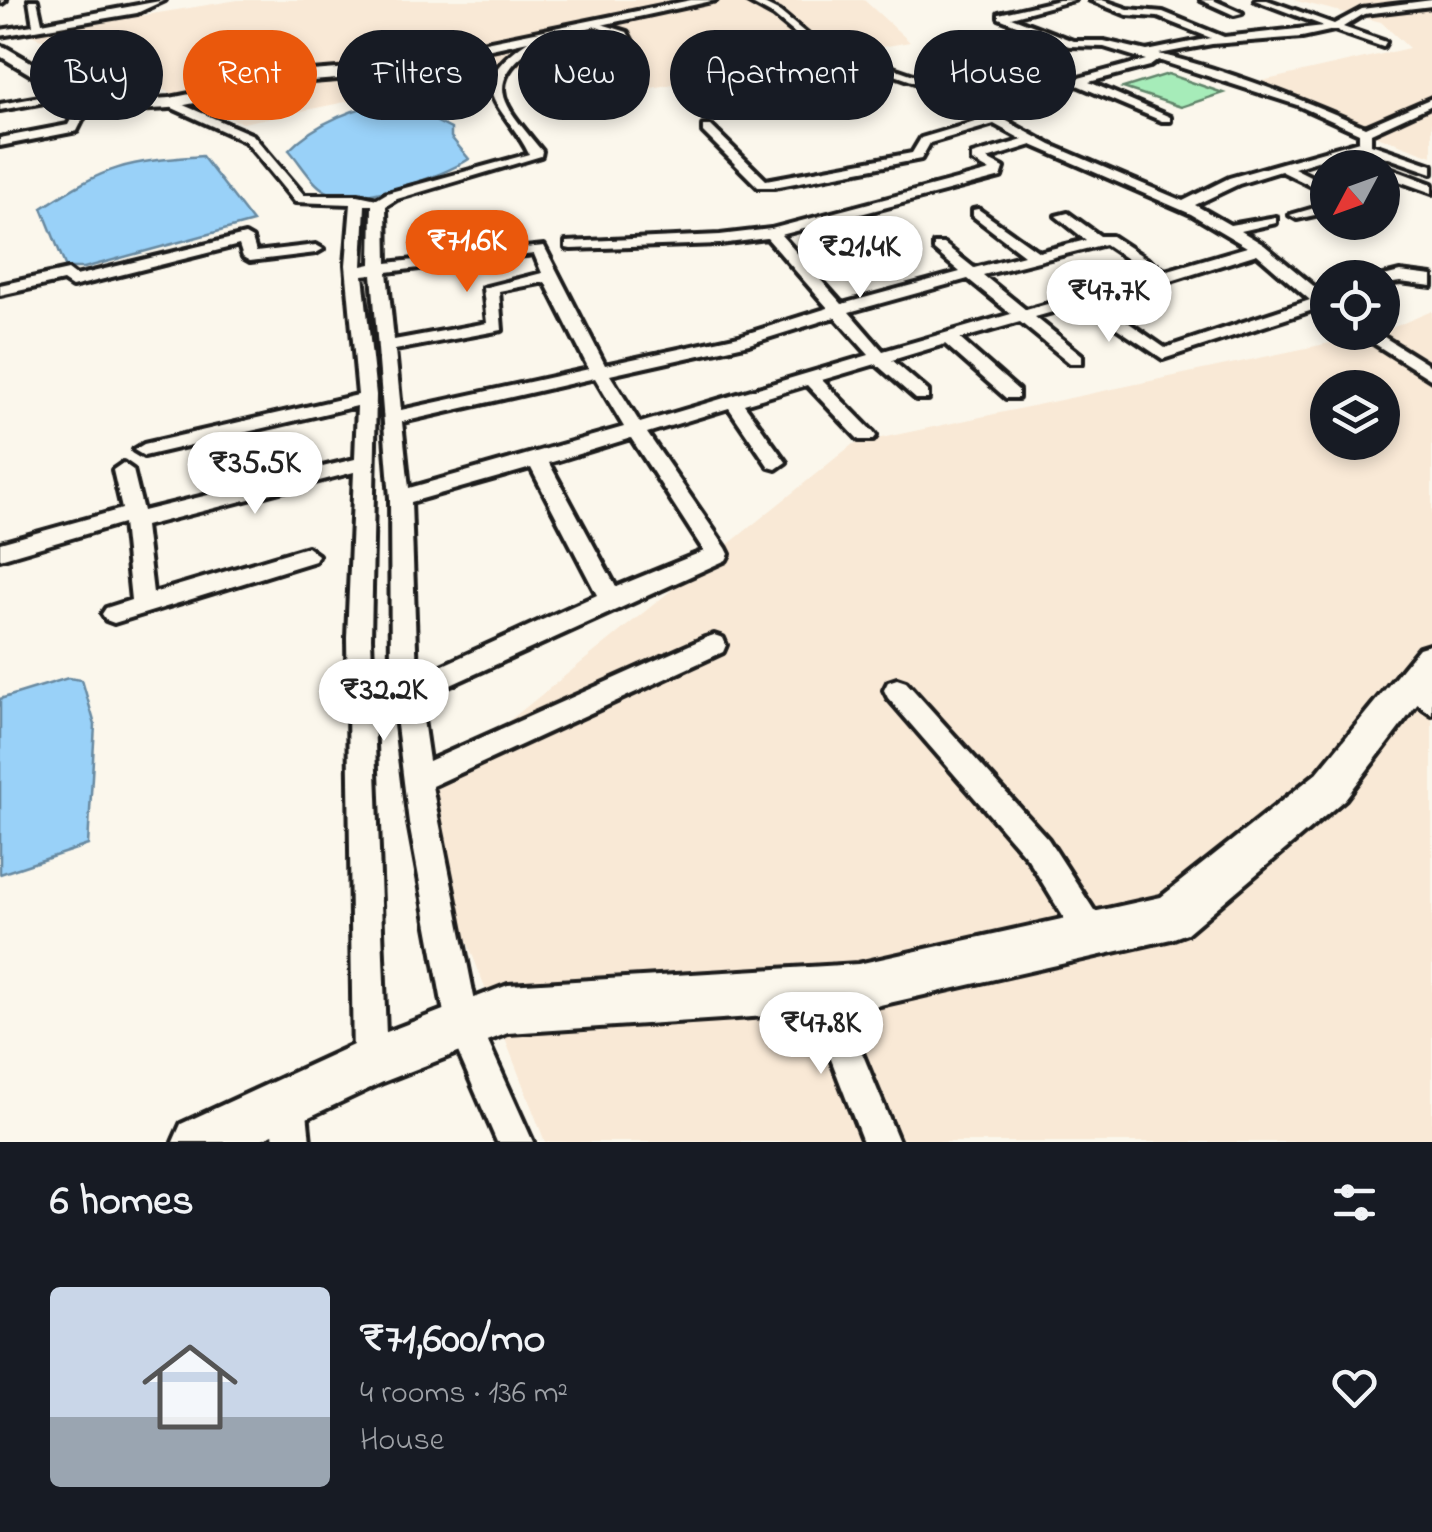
<!DOCTYPE html>
<meta charset="utf-8">
<style>
:root{--surface:#171b24;--page:#242831;--text:#f1f3f6;--muted:#9ea1a6;--accent:#ea580c}
body{margin:0;font-family:"Indie Flower",sans-serif;background:var(--page);color:var(--text);height:100vh;display:flex;flex-direction:column;font-size:38px;white-space:nowrap}
*{box-sizing:border-box;margin:0}
p{font-size:32px;color:var(--muted)}
.icon{flex:none;width:55px;height:55px;fill:none;stroke:currentColor;stroke-width:2;stroke-linecap:round;stroke-linejoin:round}
.map{position:relative;height:1142px;overflow:hidden}
.side{display:flex;flex-direction:column;background:var(--surface);flex:1}
.side>*{flex:none}
.banner{position:absolute;left:30px;top:30px;width:1372px;height:90px;display:flex;gap:20px}
.needle{width:65px;rotate:229deg}
.buttons{position:absolute;left:1310px;top:150px;display:grid;gap:20px}
.buttons a{display:grid;place-items:center;width:90px;height:90px;border-radius:50%;background:var(--surface);box-shadow:0 5px 15px #0003;font-size:50px}
.price{position:absolute;translate:-50% -85px;padding:0 22px;border-radius:35px;background:#fff;color:#222;font-size:32px;line-height:65px;filter:drop-shadow(0 2px 5px #0008)}
.price::after{content:'';position:absolute;left:50%;top:60px;width:30px;height:22px;margin-left:-15px;background:inherit;clip-path:polygon(0 0,100% 0,50% 100%)}
.price.active{background:var(--accent);color:#fff}
ul{padding:0;list-style:none}
li{display:flex;align-items:center;gap:30px;height:250px;padding:0 50px}
li span{display:grid;place-items:center;flex:none;width:280px;height:200px;border-radius:10px;color:#555}
li>.icon{margin-inline-start:auto}
span .icon{width:120px;height:120px;fill:#fffc;stroke-width:1}
li b{font-size:42px}
h2{display:flex;justify-content:space-between;align-items:center;height:120px;padding:0 50px;font-size:42px}
.tag{padding:0 35px;border-radius:45px;background:var(--surface);box-shadow:0 5px 15px #0003;font-size:35px;line-height:90px}
.tag.active{background:var(--accent);color:#fff}
.map>svg:first-child{display:block}
.built{fill:#f9e9d6;fill-rule:evenodd}
.green{fill:#a6ecb9;stroke:#61846a;stroke-width:2.5}
.water{fill:#99d1f8;stroke:#6789a0;stroke-width:2.5}
.lines{fill:none;stroke-linecap:round;stroke-linejoin:round}
.street-casing{stroke:#1c1c1c;stroke-width:8}
.secondary-casing{stroke:#1c1c1c;stroke-width:8}
.street{fill:#fbf7ec;fill-rule:evenodd}
.secondary{fill:#fbf7ec;fill-rule:evenodd}
</style>
<div class="map">
<svg width="1432" height="1142" viewBox="0 0 1432 1142">
<rect width="100%" height="100%" fill="#fbf7ec"/>
<filter id="ink" filterUnits="userSpaceOnUse"><feTurbulence type="fractalNoise" baseFrequency=".01" numOctaves="2"/><feDisplacementMap in="SourceGraphic" scale="20" xChannelSelector="R" yChannelSelector="G"/><feConvolveMatrix kernelMatrix="1 2 1 2 8 2 1 2 1" color-interpolation-filters="sRGB"/></filter>
<g filter="url(#ink)">
<g class="built">
<path d="M238 0H864L910 42 584 100 540 62 243 123 29 34Z"/>
<path d="M1293 0H1432V156L1240 86 1409 48 1381 22Z"/>
<path d="M1432 311V1142H545L412 799 853 444 1382 332ZM1328 388H1382V442H1328Z"/>
</g>
<path class="green" d="M1168 74 1223 93 1181 107 1123 88Z"/>
<g class="water">
<path d="M397 102 451 129V137L469 159C444 176 355 208 326 191 312 184 300 162 289 150 315 123 360 104 397 102Z"/>
<path d="M202 156 253 222 84 268H66L42 208C107 165 126 162 202 156Z"/>
<path d="M68 678 82 680 95 725 88 845 0 874V699Z"/>
</g>
<g class="lines">
<defs>
<g id="street">
<path d="M0 0H6L2 3Z"/>
<path d="M29 0H37L42 23 165 0 137 13 0 36V30L33 25Z"/>
<path d="M745 0H756L780 12 815 41 934 82 997 116 1004 113 1000 99 1146 60 1104 47 1069 46 999 18V14L1059 0H1074L1011 17 1073 41H1104L1147 51 1211 38 1158 17 1127 15 1090 0H1102L1128 9 1163 12 1224 37 1324 26 1255 0H1267L1334 24 1362 9 1432 0V6L1364 14 1343 27 1386 42 1383 47 1334 30 1302 37 1212 44 1159 54C1230 71 1298 98 1365 127L1432 98V105L1371 133V144L1432 165V173L1360 148 1294 168 1328 185V194L1281 171 1239 184 1195 205 1230 225 1276 217V223L1241 231 1264 245 1328 298V312L1319 308 1163 359 1081 304 1035 317 1082 355V363H1070L1020 322 960 339 1018 390V398H1006L945 344 892 360 928 391V399H916L876 364 822 380 873 432 876 436 873 440H859L807 385 744 404 786 462 776 469 769 467 729 408 647 433 726 548 729 554 726 560 420 699 429 761 705 638 714 635 723 638 726 645 723 652 432 786 479 1022 533 1142H497L446 1024 409 823 391 676 390 498 372 274 363 275 376 395 371 638 387 1062 382 1074 370 1079 358 1074 353 1062 347 638 354 472 145 526 153 593 307 547 318 555 315 561 114 623 106 620 102 614 106 608 131 600 123 523 0 559V543L122 509 113 470 123 463 133 470 143 511 355 459 357 406 144 456 134 450 144 444 358 395 346 265 351 204 295 202 245 141 166 105V101H174L253 135 304 195H358L377 199 387 193 529 154C504 103 457 88 531 39L529 34 541 37V41C479 84 503 103 542 151L541 156 397 199 386 206 387 263 544 246 605 365 739 336 828 308 767 238 720 244 571 249 566 248V242L720 235 771 229 990 171 972 161V155L1023 140 994 124 930 143 921 159 774 187H758L703 132V126H711L766 180 912 153 921 138 985 119 926 86 809 45 774 16ZM1158 60 1297 105 1359 133V141L1229 178 1183 201 1051 145 1005 120 1017 115 1011 103 1077 85 1162 121H1170V117L1089 82 1150 66ZM1032 145 1191 214 1247 247 1165 271 1112 236H1100L1068 213 1056 216 1086 240 1039 252 978 209 973 210V216L1024 255 974 268 944 244H934V250L960 272 842 304 781 235 1001 177 1004 168 987 159ZM365 205H372L371 264 362 266ZM1105 244 1151 275 1026 310 983 275ZM534 254 542 273 483 288 487 323 394 340 387 272ZM1257 254 1310 300 1165 348 1096 300 1171 281ZM968 279 1011 314 883 351 849 312ZM545 282 589 369 401 410 395 350 502 330 499 291ZM835 317 869 355 640 423 610 375 749 344ZM595 378 624 427 409 488 402 422ZM631 438 704 551 616 587 549 463ZM531 468 597 595 417 677 411 502Z"/>
<path d="M1201 0H1213L1242 13 1234 15Z"/>
<path d="M592 21 627 32 647 70H639L620 36 592 25Z"/>
<path d="M74 91 78 96 0 110V104Z"/>
<path d="M82 99 92 101 77 131 0 146V138L68 125Z"/>
<path d="M1387 167 1432 184V193L1382 175V168H1377Z"/>
<path d="M1328 204V212L1297 219 1290 215Z"/>
<path d="M245 235 252 239 256 252 316 245 323 249 316 253 250 261 243 257 239 245 72 287 63 281 0 295V285L68 270 76 276Z"/>
<path d="M1400 272 1432 276V286L1400 282 1382 285V278H1376Z"/>
<path d="M1356 332H1376L1432 367V380Z"/>
<path d="M1410 675 1432 688V714L1401 693 1397 686 1401 679Z"/>
<path d="M897 679 906 682 1048 839 1103 924 1108 935 1103 946 1092 951 1081 946 1028 859 888 698 884 690 888 682Z"/>
<path d="M820 973 831 978 899 1142H863L804 989 809 978Z"/>
<path d="M288 1084 300 1090 306 1102 310 1142H274L270 1102 276 1090Z"/>
</g>
<g id="secondary">
<path d="M691 0H716L363 77 299 82 170 108 115 111 80 104 0 56V46L5 47 91 97 115 101 170 98 299 72 363 67Z"/>
<path d="M1432 644V685L1345 799 1187 933 1171 939 858 1010 508 1033 383 1082 256 1142H173L181 1124 353 1045 508 985 858 964 1161 897 1317 773 1419 648Z"/>
</g>
</defs>
<use href="#street" class="street-casing"/>
<use href="#secondary" class="secondary-casing"/>
<use href="#street" class="street"/>
<use href="#secondary" class="secondary"/>
</g>
</g>
</svg>
<div class="buttons">
<a><svg class="needle" viewBox="-14 -14 28 28"><path d="M0-13l5 13h-10z" fill="#e53935"/><path d="M0 13l5-13h-10z" fill="#9ea1a6"/></svg></a>
<a><svg class="icon" aria-label="locate" viewBox="0 0 24 24"><circle cx="12" cy="12" r="6"/><path d="M12 2v4M12 18v4M2 12h4M18 12h4"/></svg></a>
<a><svg class="icon" aria-label="layers" viewBox="0 0 24 24"><path d="M12 4l9 5-9 5-9-5zM3 14l9 5 9-5"/></svg></a>
</div>
<b class="price active" style="left:467px;top:295px">₹71.6K</b>
<b class="price" style="left:860px;top:301px">₹21.4K</b>
<b class="price" style="left:1109px;top:345px">₹47.7K</b>
<b class="price" style="left:255px;top:517px">₹35.5K</b>
<b class="price" style="left:384px;top:744px">₹32.2K</b>
<b class="price" style="left:821px;top:1077px">₹47.8K</b>
<div class="banner">
<a class="tag">Buy</a>
<a class="tag active">Rent</a>
<a class="tag">Filters</a>
<a class="tag">New</a>
<a class="tag">Apartment</a>
<a class="tag">House</a>
</div>
</div>
<section class="side">
<h2>6 homes<svg class="icon" aria-label="filters" viewBox="0 0 24 24"><path d="M4 7h16M4 17h16"/><circle cx="9" cy="7" r="2"/><circle cx="15" cy="17" r="2"/></svg></h2>
<ul>
<li><span style="background:linear-gradient(#c9d6e8 65%,#9aa5b1 0)"><svg class="icon" aria-label="home" viewBox="0 0 24 24"><path d="M3 11l9-7 9 7M6 9v11h12V9"/></svg></span><div><b>₹71,600/mo</b><p>4 rooms · 136 m²</p><p>House</p></div><svg class="icon" aria-label="heart" viewBox="0 0 24 24"><path d="M12 20l-8-8c-3-5 5-10 8-4 3-6 11-1 8 4z"/></svg></li>
</ul>
</section>
